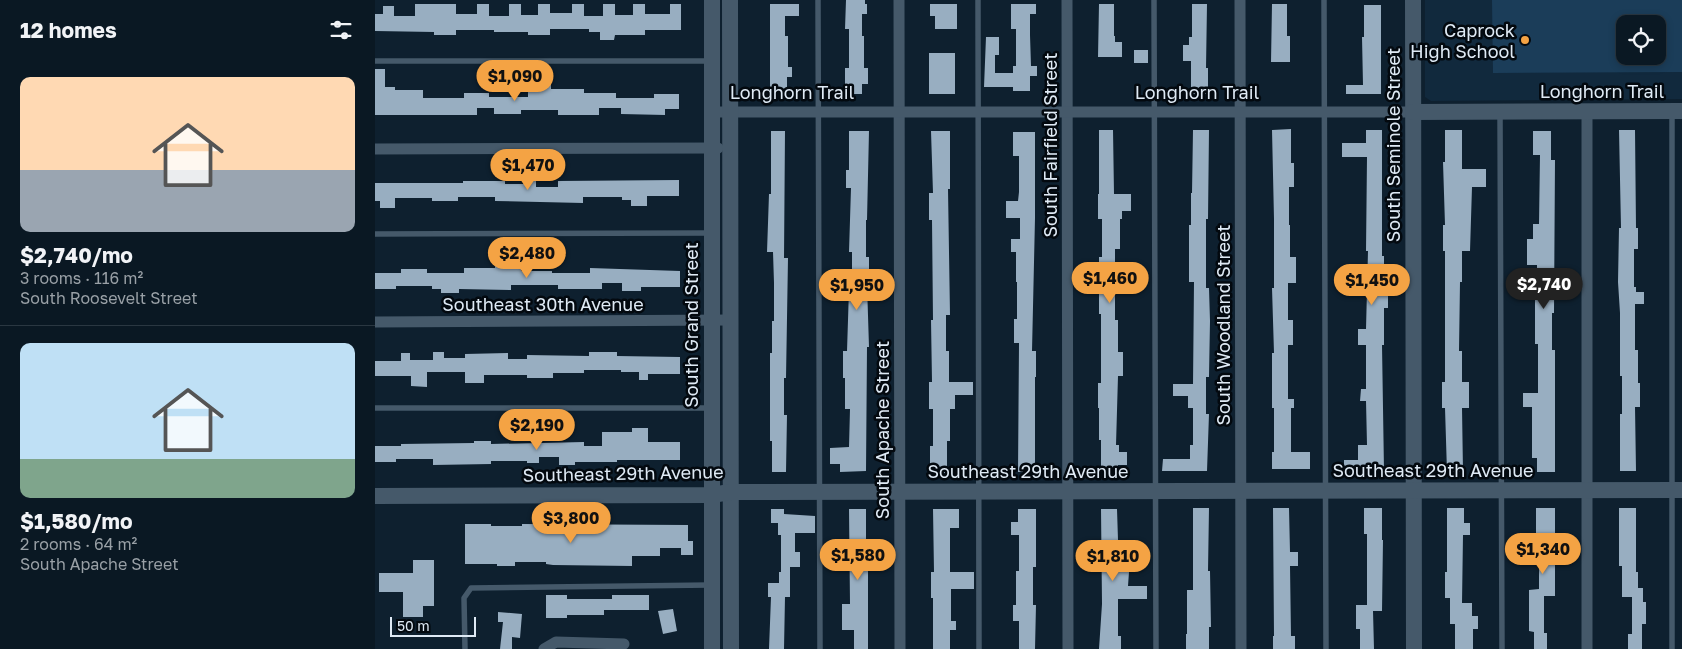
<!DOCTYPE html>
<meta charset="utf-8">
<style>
:root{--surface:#0a1823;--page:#182530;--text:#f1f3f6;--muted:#99a0a6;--line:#2a3741;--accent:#f4a344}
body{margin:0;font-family:"Golos Text",sans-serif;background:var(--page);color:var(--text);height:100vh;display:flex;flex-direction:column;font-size:19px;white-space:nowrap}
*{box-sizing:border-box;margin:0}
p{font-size:16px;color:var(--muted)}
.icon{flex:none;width:28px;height:28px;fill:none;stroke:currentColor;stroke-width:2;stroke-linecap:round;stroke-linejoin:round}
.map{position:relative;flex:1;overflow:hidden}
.panel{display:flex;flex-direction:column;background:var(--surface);width:375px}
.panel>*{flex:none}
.buttons{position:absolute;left:1241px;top:15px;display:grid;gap:10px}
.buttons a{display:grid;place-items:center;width:50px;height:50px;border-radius:10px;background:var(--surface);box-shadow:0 2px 8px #0003,0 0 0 1px var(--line);font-size:25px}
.scale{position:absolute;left:15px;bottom:12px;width:86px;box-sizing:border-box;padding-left:5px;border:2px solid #dfeaf5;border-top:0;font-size:14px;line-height:18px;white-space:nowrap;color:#dfeaf5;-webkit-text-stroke:4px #03090f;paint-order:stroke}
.price{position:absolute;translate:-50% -42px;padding:0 11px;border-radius:18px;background:var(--accent);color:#111;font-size:16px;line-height:32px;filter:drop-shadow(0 1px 2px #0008)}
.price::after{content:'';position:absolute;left:50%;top:30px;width:15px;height:11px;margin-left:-8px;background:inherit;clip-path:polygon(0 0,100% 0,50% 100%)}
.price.active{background:#222;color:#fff}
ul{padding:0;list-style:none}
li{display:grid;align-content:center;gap:10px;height:265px;padding:0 20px}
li+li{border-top:1px solid var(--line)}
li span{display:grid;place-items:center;height:155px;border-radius:10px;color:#555}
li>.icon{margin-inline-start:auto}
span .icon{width:90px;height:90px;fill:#fffc;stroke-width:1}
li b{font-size:21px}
h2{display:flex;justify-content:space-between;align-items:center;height:60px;padding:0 20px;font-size:21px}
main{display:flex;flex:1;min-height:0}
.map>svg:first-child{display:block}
.built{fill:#11293d;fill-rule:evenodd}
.green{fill:#1b3d59;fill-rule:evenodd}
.building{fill:#98aec1}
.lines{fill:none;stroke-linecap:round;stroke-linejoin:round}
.lane{stroke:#45596a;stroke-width:5.5}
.street{stroke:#45596a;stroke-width:11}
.secondary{stroke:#45596a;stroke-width:16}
.poi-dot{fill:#f4a344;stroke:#03090f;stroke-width:2}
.labels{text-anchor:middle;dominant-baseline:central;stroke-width:5;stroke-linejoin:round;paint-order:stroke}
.poi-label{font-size:18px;fill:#dfeaf5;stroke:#03090f;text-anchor:end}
.street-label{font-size:18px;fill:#dfeaf5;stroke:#03090f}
</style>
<main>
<section class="panel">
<h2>12 homes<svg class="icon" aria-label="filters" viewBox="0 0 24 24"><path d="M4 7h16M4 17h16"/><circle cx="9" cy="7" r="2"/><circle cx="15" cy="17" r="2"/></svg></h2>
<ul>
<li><span style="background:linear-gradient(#ffd9b3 60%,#9aa5b1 0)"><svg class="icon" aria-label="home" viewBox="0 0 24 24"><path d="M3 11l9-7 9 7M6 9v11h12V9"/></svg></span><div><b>$2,740/mo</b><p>3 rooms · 116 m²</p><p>South Roosevelt Street</p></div></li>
<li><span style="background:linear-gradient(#bfe0f5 75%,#7fa58c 0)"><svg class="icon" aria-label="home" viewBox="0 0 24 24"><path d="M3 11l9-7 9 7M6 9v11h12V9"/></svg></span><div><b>$1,580/mo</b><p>2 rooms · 64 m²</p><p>South Apache Street</p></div></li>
</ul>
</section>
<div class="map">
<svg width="1307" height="649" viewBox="0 0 1307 649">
<rect width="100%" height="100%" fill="#0e202f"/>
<path class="built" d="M1050 0H1307V99L1056 101 1050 97ZM1250 24H1282V56H1250Z"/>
<path class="green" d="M1117 0H1307V72L1118 73ZM1250 24H1282V56H1250Z"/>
<g class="building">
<path d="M471 0H490V4H492V14H487V36H489V68H493V84H487V94H470V68H474V29H470Z"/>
<path d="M40 4H81V14H102V4H114V16H134V4H146V15H163V4H175V13H197V4H209V16H228V4H240V15H258V4H270V14H295V4H306V30H270V35H240L239 40H225V32H214V29H175V35H153V32H119V30H81V35H59V32L0 31V14H8V6H19V16H40Z"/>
<path d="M395 4H424V16H410V36H413V67H417V77H412V91H395Z"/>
<path d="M555 4H582V29H560V16H555Z"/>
<path d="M636 4H661V14H655V35L656 66H662V76H655V91H638V87H609L611 37H624V55H620V73H638V66H641V29H636Z"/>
<path d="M724 4H739V36H740V42H747V57H723Z"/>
<path d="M817 4H832L831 68H833V94H816V61H808V45H814V37H817Z"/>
<path d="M897 4H912V36H915V62H896Z"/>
<path d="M989 5H1006V94H971V85H988L987 37H989Z"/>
<rect x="759" y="50" width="14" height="13"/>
<rect x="554" y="53" width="26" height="41"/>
<path d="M0 69H10V87H20V90H48V98H89V93H114V97H153V82H176V89H209V93H241V98H279V94H304V109H290V115L246 114V108H224V115H183V110H146V114H119V108H102V115H0Z"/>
<path d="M916 129V163H919V187H914V225H915V257H921V283H913V320H918V345H913V399H919V408H916V452H935V469H897V452H899V408H897V353H899L897 288H899V219L897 130Z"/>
<path d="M724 130H738L739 194H756V211H747V219H745V249H740V272H753V283H740V320H743V352H748V376H743L741 445H744V452H752V465H743V472H726V440H724V408H723V383H726V314H724V257H727V219H723V194H724Z"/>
<path d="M818 130H834L833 219H831V288H834L835 321 834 377H831V414H834L832 471H787L788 459H815V445H818V408H813V396H798V384H818L819 282H814V225H816V193H817Z"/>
<path d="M991 130H1007V256H1009V288H1013V308H1009V345H1007L1009 471H969V460H983V445H992L991 401H985L986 389H991V345H983V329H991L993 251H991L992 157H967V143H991Z"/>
<path d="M1070 130H1087V169H1111V187H1097L1095 251H1087V282H1085L1084 351H1087V382H1094V408H1087L1088 472H1072L1070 408H1067V382H1070V251H1068V225H1070L1068 162H1070Z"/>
<path d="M1244 130H1260L1261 228H1263V249H1259V287H1261V292H1269V304H1260V350H1263V383H1265V407H1260L1261 471H1245V414H1247V376H1245V313L1243 282 1244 228H1246Z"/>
<path d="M396 131H410L409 258H413L411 378H409V415H412L411 472H397V441H395V353H397V321H399V283L398 252H392L394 194H396Z"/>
<path d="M474 131H494L492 220H491V257H494V284H492L494 347H492L491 471 465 472V464H455V448L474 447 475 409H470V378H468V351H472L474 289H477V252H474L476 188H471V170H474Z"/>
<path d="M556 131H575V189H573L575 315H571V351H574V382H598V395H580V409H575V441H572V473H555V446H558V409H554V382H557L556 320H558L557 220H554V193H558Z"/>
<path d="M1158 131H1176V160H1180L1179 313H1177V350H1180V472H1162V458H1157V407H1148V393H1163V344H1160V287H1162V265H1152V239H1158V224H1164L1165 155H1158Z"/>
<path d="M638 132H660V218L657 351H661V377H660V472H643L644 343H639V319H642V282H641V252H636V239H645V218H631V201H643L644 192V156H638Z"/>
<path d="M151 180H161V187H183V181L304 180V196H272V206H256V200H247V197H208V203L120 201V197H83V201H57V198H20V208H5V201H0V183H88V181H130V184H151Z"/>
<path d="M120 266H146V271H177V273H215V268L305 271V287H266V291H247V283H227V289H183V285H136V290L84 289V293H66V289H57V286H21V289H0V273H26V269H52V273H89V268H120Z"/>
<path d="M58 352H69V358H90V354L133 353V359H152V355L214 356V352H242V356L305 357V374H273V380H264V372H246V370H209V373H178V378H152V375H109V383H90V372H52V387L36 386V376H0V361H26V353H35V360H58Z"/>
<path d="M257 428H273V442H305V460H242V462H200V465H184V457H164V463H152V461H116V464L58 465V459H21V462H0V446H26V444L99 443V441H116V444L209 442V446H227V432H257Z"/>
<path d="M818 508H834L833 571H835L836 627H834V649H811V634H812V590H818Z"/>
<path d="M898 508H914L915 552H923V566H915L916 636H920V649H898V636H899Z"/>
<path d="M989 508H1007V540H1008L1007 611H998L999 649H985V629H981V605H992V534H989Z"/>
<path d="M1072 508H1089V523H1095V535H1088L1087 603H1097V616H1103V629H1098V649H1080V624H1075V598H1070V572H1072Z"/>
<path d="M1161 508H1180V596H1169V633H1172V649H1159V632L1154 631V590L1164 589V534H1161Z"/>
<path d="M1244 508H1261V572H1263V588H1268V602H1271V624H1267V649H1253V634H1257V597H1247V566H1244Z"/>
<path d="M396 509H409V514L440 516V533H420V552H425V567H415V597H410L409 649H394L396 597H393V583H404V572H406V535H403V523H396Z"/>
<path d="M474 509H491V541H493V649H479V630H467V604H475Z"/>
<path d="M558 509H584V528H575V572H599V589H576V621H581V630H575V649H558V598H556V572H559Z"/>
<path d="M643 509H661V567H658V605H661L660 649H644V621H638V605H641V571H644V535H636V522H643Z"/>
<path d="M726 509H742L744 571 754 572 753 586H772V599H743V636H746V649H724L727 604Z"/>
<path d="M90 524H116V526H147V524L313 525V541H318V555H306V548H285V556H257V566L178 565 171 564V562H140V566H122V564H90Z"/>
<path d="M38 560H59V606H48V617H28V592H4V573H38Z"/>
<path d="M171 595H192V599H237V595H274V610H229V615H192V618H171Z"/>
<path d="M298 609 302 631 288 634 283 611Z"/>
<path d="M123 612 147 614 145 638 137 637V649H125L128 622H123Z"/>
</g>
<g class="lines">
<g class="lane">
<path d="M443 0 445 649"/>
<path d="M603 0 604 649"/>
<path d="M779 0 781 649"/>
<path d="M949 0 951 649"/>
<path d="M0 61H335"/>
<path d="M1297 113V649"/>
<path d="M1125 114 1127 649"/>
<path d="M0 234 336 233"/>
<path d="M0 408H335"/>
<path d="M90 649 89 598 96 588 335 585"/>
</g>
<g class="street">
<path d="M524 0 525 649"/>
<path d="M692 0 693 649"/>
<path d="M865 0 866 649"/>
<path d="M1212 111V649"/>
<path d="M336 112H1038"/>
<path d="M0 149 343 148"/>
<path d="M0 322 355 320"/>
<path d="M169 649 181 642 249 644"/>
</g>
<g class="secondary">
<path d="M355 0 356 649"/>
<path d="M1038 0 1039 649"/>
<path d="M1038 112 1307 111"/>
<path d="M0 496 337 495 355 492 1307 490"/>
<path d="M337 649V0"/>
</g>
</g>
<circle class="poi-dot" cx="1150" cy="40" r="5"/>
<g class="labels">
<g class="poi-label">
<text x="1140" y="30">Caprock<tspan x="1140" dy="21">High School</tspan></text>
</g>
<g class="street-label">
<text x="1227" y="91">Longhorn Trail</text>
<text x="417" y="92">Longhorn Trail</text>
<text x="822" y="92">Longhorn Trail</text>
<text transform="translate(675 145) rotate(-90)">South Fairfield Street</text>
<text transform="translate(1018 145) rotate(-90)">South Seminole Street</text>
<text x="168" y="304">Southeast 30th Avenue</text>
<text transform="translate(316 325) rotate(-90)">South Grand Street</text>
<text transform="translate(848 325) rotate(-90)">South Woodland Street</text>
<text transform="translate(507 430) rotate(-90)">South Apache Street</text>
<text x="1058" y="470">Southeast 29th Avenue</text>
<text x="653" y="471">Southeast 29th Avenue</text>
<text transform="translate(248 473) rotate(-1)">Southeast 29th Avenue</text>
</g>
</g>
</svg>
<div class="buttons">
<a><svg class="icon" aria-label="locate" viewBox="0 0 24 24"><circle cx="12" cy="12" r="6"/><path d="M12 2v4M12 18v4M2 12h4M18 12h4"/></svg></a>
</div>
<div class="scale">50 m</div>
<b class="price" style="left:140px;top:102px">$1,090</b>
<b class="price" style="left:153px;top:191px">$1,470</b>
<b class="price" style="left:152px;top:279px">$2,480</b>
<b class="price" style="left:735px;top:304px">$1,460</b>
<b class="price" style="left:997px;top:306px">$1,450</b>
<b class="price active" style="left:1169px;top:310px">$2,740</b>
<b class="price" style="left:482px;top:311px">$1,950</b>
<b class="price" style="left:162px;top:451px">$2,190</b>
<b class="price" style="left:196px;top:544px">$3,800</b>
<b class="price" style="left:1168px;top:575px">$1,340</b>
<b class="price" style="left:483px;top:581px">$1,580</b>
<b class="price" style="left:738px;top:582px">$1,810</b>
</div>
</main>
